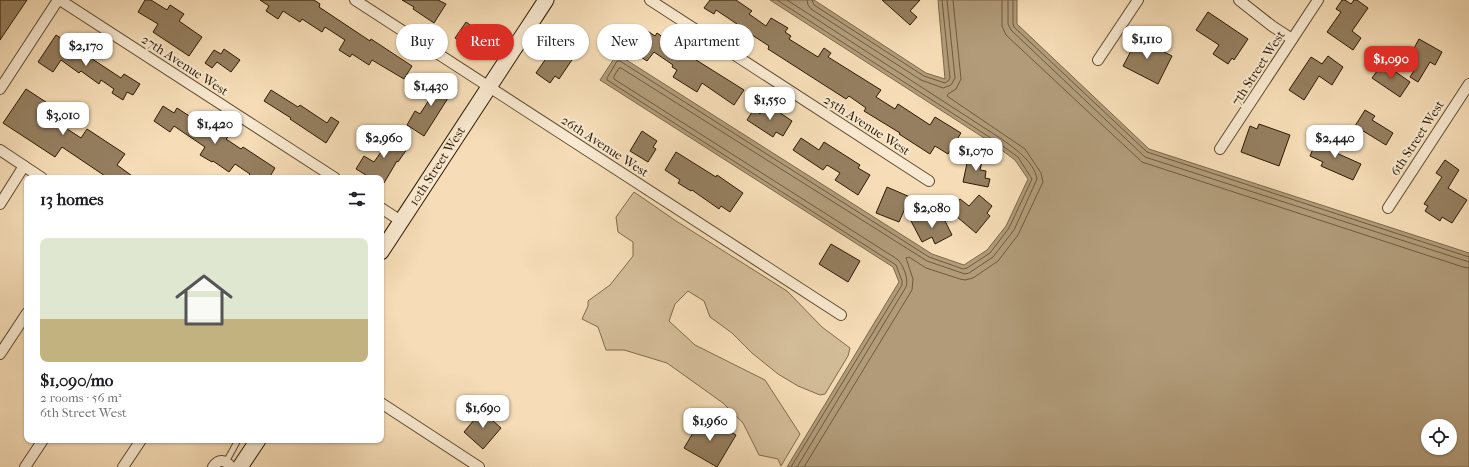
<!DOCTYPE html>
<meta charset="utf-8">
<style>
:root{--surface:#fff;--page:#f2f2f2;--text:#202124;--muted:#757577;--line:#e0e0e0;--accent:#d93025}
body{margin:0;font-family:"IM FELL French Canon",serif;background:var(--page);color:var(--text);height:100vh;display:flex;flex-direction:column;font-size:15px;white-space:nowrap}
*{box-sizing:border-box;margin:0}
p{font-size:13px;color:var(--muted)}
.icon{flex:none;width:22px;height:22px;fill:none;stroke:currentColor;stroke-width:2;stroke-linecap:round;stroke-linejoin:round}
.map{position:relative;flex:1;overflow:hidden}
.panel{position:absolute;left:24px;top:175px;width:360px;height:268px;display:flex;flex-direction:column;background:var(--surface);border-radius:8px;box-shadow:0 1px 3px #0004}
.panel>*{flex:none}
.banner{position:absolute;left:396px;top:24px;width:380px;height:36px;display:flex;gap:8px}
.fabs{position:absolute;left:1421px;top:419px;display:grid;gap:8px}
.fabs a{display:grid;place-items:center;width:36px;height:36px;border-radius:50%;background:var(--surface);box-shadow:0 1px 3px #0004;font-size:20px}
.price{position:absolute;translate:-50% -34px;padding:0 9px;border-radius:8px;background:#fff;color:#222;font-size:13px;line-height:26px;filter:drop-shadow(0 1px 2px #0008)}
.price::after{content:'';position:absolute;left:50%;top:24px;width:12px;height:9px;margin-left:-6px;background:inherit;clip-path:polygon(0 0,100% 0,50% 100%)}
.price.on{background:var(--accent);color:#fff}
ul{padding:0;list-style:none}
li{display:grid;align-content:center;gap:8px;height:212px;padding:0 16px}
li+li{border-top:1px solid var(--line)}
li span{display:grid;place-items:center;height:124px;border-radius:8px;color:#555}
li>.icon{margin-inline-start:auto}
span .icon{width:72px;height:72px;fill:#fffc;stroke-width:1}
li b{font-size:17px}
h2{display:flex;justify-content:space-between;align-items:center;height:48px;padding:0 16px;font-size:17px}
.tag{padding:0 14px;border-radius:18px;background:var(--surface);box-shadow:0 1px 3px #0004;font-size:14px;line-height:36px}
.tag.on{background:var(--accent);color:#fff}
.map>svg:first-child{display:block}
.green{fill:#d3bc98;stroke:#7f6b4d}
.water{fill:#b19b79;stroke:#7b6749;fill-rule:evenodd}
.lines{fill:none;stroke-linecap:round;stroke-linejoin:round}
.shore{stroke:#6e5a3e;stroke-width:1}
.building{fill:#957f60;stroke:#2b1a02}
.lane-casing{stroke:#5e4b2f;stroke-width:7}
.street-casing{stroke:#5e4b2f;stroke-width:12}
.secondary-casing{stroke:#2b1a02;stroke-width:17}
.lane{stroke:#f9e9d0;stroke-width:5}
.street{stroke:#f9e9d0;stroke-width:10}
.secondary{stroke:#f9e9d0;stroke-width:15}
.labels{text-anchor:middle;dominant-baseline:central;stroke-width:4;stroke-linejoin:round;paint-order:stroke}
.street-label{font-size:13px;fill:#2b1a02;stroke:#f9e9d0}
</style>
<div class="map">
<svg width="1469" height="467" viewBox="0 0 1469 467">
<rect width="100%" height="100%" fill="#f6ddb7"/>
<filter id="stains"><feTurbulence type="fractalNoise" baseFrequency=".005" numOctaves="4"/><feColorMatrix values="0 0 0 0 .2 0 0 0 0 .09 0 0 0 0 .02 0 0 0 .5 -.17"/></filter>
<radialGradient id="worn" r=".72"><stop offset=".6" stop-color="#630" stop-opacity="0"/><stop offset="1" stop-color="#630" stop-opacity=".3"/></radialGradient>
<path class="green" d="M634 192 676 221 787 291 822 327 850 348 848 356 825 394 820 395 798 386 778 374 752 353 732 333 710 317 704 301 688 291 675 304 669 321 695 345 765 380 800 434 781 466 778 459 759 455 743 423 723 403 667 363 624 350H606L598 327 582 319 588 306V301L610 285 633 256V242L618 232 616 217Z"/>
<path class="water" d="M770 0H814L926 73 945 79 938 0H1017V24L1149 149 1469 253V467H787L899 282 893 267 600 80 617 54 932 254 964 265 987 250 1006 226 1028 179 1015 160 995 145ZM1428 426H1450V448H1428Z"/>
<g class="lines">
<g class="shore">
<path d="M777 0 997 142 1018 157 1032 179 1009 228 990 253 967 268 963 269 929 257 620 61H617L607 78V80L896 265 902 281V285L791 467"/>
<path d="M787 0 1000 138C1013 147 1034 161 1037 179L1014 230 993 257 969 273 965 274 927 261 621 68H619L614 76V79L897 259C903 264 909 279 906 287L797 467"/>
<path d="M807 0 808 5 811 9 921 80 943 88 951 85 955 78 947 0"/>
<path d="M812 0 814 5 924 76 945 83 948 81 950 78 942 0"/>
<path d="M1002 0V26L1006 35 1142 162 1463 267 1469 268"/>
<path d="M1008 0V24L1011 30 1145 157 1469 262"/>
<path d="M1013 0V24L1014 27 1147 152 1469 257"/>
<path d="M804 467 912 290 913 279 906 258 909 257 926 268 960 279 965 280 973 278 998 261 1018 235 1043 182 1041 173 1025 149 947 96 948 94 956 89 961 79 953 0"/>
</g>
</g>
<g class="building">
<path d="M0 0H27L0 40Z"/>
<path d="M145 0H151L167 10 170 5 184 14 179 21 202 37 189 56 153 32 158 24 138 12Z"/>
<path d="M260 0H314L320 4 319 7 370 41 371 39 412 66 404 79 372 60 369 65 352 54 350 57 339 50 345 40 325 27 322 32 302 19 300 22 283 11 278 19 266 11 269 6Z"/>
<path d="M402 0H438L446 4 434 23 413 9 414 7Z"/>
<path d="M710 0H736L752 11 749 14 766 26 771 18 788 28 785 32 791 36 789 39 818 57 824 48 831 53 828 57 881 90 876 97 895 109 898 104 930 125 935 117 961 133 948 154 935 146 930 154 899 134 900 133 864 111 866 108 849 96 846 99 768 49 769 46 749 33 747 35 735 27 737 24 716 10 714 14 704 8Z"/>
<path d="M882 0H920L910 11 917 17 910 25Z"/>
<path d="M1342 0H1345L1351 4 1354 0H1357L1368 8 1352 31 1361 38 1353 50 1327 32 1341 12 1336 9Z"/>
<path d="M1208 12 1248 39 1234 60 1232 58 1228 64 1213 54 1219 45 1196 30Z"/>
<path d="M466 22 489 38 479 54 455 38Z"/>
<path d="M643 28 655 36 657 33 670 42 669 43 744 90 734 105 702 83 697 92 673 77 677 70 672 67 673 65 654 52 647 61 629 49Z"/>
<path d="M1140 34 1152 41 1150 45 1172 56 1158 84 1123 66Z"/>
<path d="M56 35 121 78 124 74 140 84 133 95 127 92 123 100 112 93 114 89 101 80 99 84 81 71 79 73 61 60 53 72 38 62Z"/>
<path d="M1419 39 1442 52 1435 65 1430 62 1418 82 1410 77 1417 66 1412 63 1418 53 1413 50Z"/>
<path d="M558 41 576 54 559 79 555 76 550 83 536 73Z"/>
<path d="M224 49 240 60 231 72 217 62 212 68 205 63 214 50 221 54Z"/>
<path d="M1328 56 1343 67 1332 85 1319 76 1304 100 1289 90 1311 57 1322 64Z"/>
<path d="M1383 63 1410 82 1400 97 1372 78Z"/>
<path d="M442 80 455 87 424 136 407 125 415 111 420 114 429 100 418 93 424 83 435 91Z"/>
<path d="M26 89 58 110 52 119 81 138 87 129 125 154 117 165 135 178H108L62 147 55 157 3 123Z"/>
<path d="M271 90 298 107 300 105 327 123 331 117 339 122 326 143 290 119 291 118 264 101Z"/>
<path d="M767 104 792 121 783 136 776 132 773 137 747 120 754 109 760 114Z"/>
<path d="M163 106 174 113 177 108 214 132 216 129 228 137 226 139 241 149 243 147 275 168 269 178H247L250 174 235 164 229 172 213 161 212 162 200 155 205 147 174 126 170 132 154 121Z"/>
<path d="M1365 110 1375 116 1372 120 1393 133 1386 145 1355 126Z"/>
<path d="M1259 124 1290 135 1279 166 1241 152 1250 126 1257 129Z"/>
<path d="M391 129 402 136 397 142 407 149 398 162 397 161 384 183 381 181V178H371L356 169 364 156 374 162 390 139 386 136Z"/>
<path d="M642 131 657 141 653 147 656 149 648 162 630 151Z"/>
<path d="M1324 135 1337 141 1332 151 1361 164 1353 180 1321 166 1323 162 1310 156 1315 144 1319 146Z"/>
<path d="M801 138 819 150 824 142 860 165 858 168 870 175 858 195 835 180 840 173 827 165 823 170 793 150Z"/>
<path d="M676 152 716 177 717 175 743 193 730 212 721 206 719 209 692 190 691 191 678 183 680 180 665 170Z"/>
<path d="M969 154 983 157 980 170 986 171 985 178 990 179 988 187 963 182Z"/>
<path d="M1445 160 1459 170 1448 188 1467 200 1452 223 1442 217 1440 221 1425 211 1428 206 1424 204 1442 177 1436 173Z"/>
<path d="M887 187 910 197 899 222 876 213Z"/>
<path d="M979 195 992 206 987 213 990 216 976 233 950 211 960 199 969 206Z"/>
<path d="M924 214 928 222 942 215 952 235 935 244 932 237 922 242 911 221Z"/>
<path d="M831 244 860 261 848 282 819 264Z"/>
<path d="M484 408 494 417 492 420 501 428 483 449 464 432Z"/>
<path d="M703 416 736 435 717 467 684 448Z"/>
</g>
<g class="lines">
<defs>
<path id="lane" d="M226 462 238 440"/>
<g id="street">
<path d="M60 0 335 178"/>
<path d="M355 0 841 315"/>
<path d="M650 0 929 181"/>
<path d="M1239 0 1272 26 1292 39"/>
<path d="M1098 60 1138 0"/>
<path d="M0 89 58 0"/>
<path d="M1220 149 1318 0"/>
<path d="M0 150 42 178"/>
<path d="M0 204 24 166"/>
<path d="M381 208 401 221"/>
<path d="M1388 208 1469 84"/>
<path d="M0 354 27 313"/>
<path d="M381 403 479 467"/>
<path d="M25 467 43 440"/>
<path d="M123 467 141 440"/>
<path d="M213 467C218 459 225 459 231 467"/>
</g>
<g id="secondary">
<path d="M381 252 546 0"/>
<path d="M240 467 258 440"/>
</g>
</defs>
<use href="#lane" class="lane-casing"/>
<use href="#street" class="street-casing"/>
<use href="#secondary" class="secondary-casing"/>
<use href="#lane" class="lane"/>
<use href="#street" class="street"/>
<use href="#secondary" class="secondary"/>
</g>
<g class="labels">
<g class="street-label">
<text transform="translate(185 65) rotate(33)">27th Avenue West</text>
<text transform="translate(1258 68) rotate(-57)">7th Street West</text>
<text transform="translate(867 125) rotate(33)">25th Avenue West</text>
<text transform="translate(1417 138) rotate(-57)">6th Street West</text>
<text transform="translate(605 146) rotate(33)">26th Avenue West</text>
<text transform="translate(437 166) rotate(-57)">10th Street West</text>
</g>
</g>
<rect width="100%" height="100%" filter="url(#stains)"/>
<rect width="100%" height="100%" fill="url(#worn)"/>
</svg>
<div class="fabs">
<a><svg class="icon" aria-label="locate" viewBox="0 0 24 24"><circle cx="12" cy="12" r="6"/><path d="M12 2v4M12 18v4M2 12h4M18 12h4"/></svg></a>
</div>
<b class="price" style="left:1147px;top:60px">$1,110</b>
<b class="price" style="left:86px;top:67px">$2,170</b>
<b class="price on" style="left:1391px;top:80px">$1,090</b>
<b class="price" style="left:431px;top:107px">$1,430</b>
<b class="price" style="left:770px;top:121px">$1,550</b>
<b class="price" style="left:63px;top:136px">$3,010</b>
<b class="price" style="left:215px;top:145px">$1,420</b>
<b class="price" style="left:384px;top:159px">$2,960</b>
<b class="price" style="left:1335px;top:159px">$2,440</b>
<b class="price" style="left:976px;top:172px">$1,070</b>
<b class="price" style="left:932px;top:229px">$2,080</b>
<b class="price" style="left:483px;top:429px">$1,690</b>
<b class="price" style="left:710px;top:442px">$1,960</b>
<div class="banner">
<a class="tag">Buy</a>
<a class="tag on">Rent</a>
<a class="tag">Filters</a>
<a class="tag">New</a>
<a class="tag">Apartment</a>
</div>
<section class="panel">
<h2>13 homes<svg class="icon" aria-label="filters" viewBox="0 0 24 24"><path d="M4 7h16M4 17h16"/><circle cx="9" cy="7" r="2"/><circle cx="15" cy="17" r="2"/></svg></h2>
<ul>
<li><span style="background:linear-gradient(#dfe7d0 65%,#c2b280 0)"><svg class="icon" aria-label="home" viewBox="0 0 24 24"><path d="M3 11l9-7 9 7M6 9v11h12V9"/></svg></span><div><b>$1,090/mo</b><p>2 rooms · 56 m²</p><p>6th Street West</p></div></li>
</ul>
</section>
</div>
